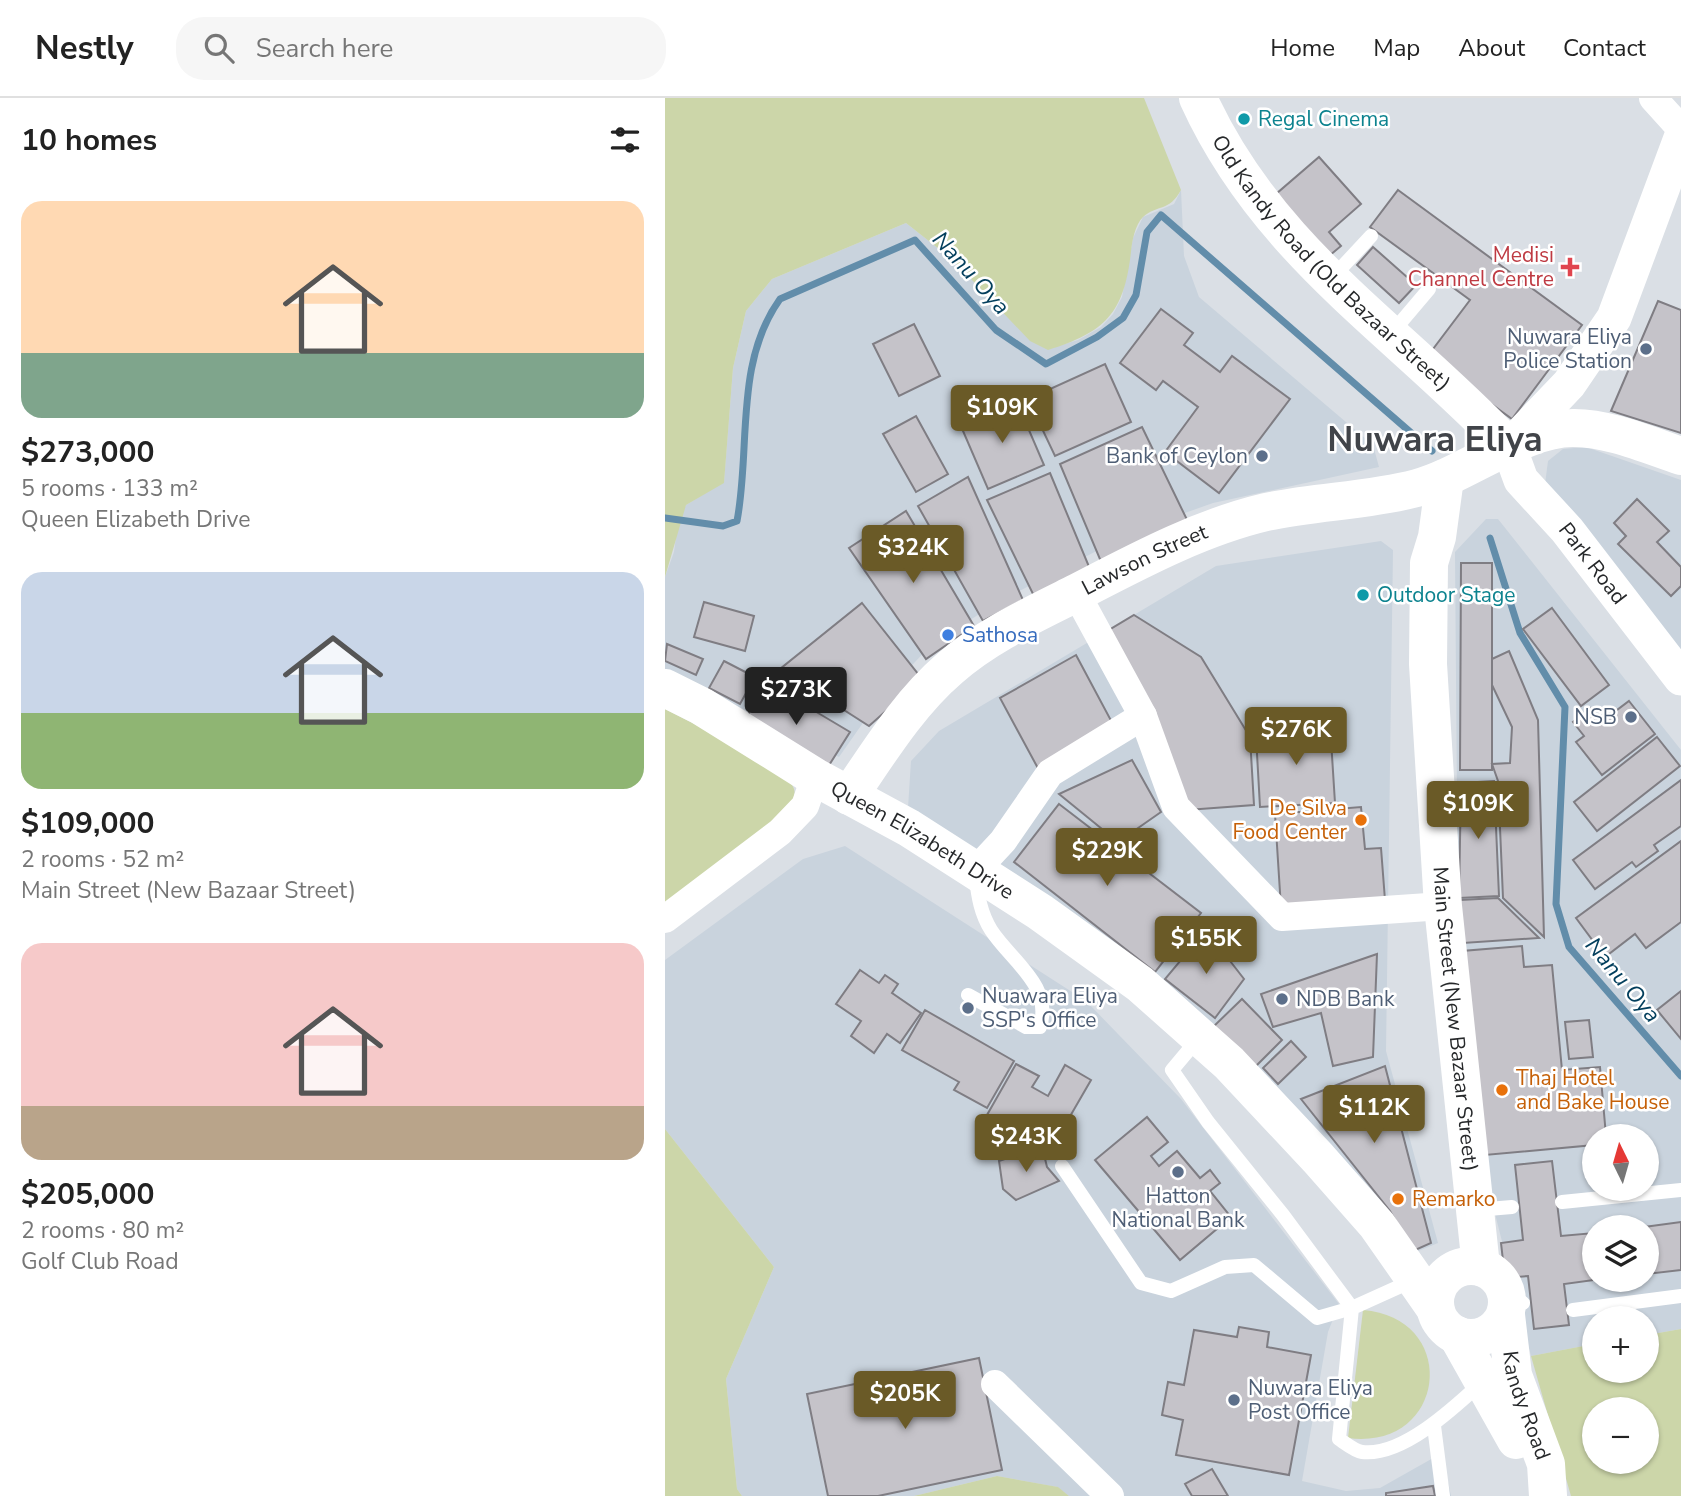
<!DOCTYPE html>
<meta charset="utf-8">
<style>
:root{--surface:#fff;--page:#f6f6f6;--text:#222;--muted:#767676;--line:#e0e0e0;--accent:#6a5a27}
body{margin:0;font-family:"Nunito Sans",sans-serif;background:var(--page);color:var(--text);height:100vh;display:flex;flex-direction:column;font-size:26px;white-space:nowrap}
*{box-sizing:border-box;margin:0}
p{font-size:23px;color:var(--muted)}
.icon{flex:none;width:38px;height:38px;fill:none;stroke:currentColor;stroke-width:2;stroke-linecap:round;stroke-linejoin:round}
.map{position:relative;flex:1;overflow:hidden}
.side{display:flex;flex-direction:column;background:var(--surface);width:665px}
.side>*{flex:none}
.needle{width:46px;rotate:355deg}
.tools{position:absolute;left:917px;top:1026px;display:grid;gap:14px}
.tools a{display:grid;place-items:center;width:77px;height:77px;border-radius:50%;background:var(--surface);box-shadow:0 2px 5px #0004;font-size:35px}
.price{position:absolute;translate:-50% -60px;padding:0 16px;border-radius:7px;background:var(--accent);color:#fff;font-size:23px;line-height:46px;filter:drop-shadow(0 2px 4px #0008)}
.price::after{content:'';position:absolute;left:50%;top:42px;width:21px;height:16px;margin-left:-10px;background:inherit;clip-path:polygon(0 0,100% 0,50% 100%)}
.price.current{background:#222;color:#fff}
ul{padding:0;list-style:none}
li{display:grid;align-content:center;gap:14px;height:371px;padding:0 21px}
li span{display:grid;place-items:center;height:217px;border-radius:21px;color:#555}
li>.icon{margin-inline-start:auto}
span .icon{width:126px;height:126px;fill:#fffc;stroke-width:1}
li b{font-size:30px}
h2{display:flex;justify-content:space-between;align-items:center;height:84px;padding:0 21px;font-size:30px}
header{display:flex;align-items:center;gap:42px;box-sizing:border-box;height:98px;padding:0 35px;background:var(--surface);border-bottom:2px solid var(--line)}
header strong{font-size:33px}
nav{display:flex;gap:38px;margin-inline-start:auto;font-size:24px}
.search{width:490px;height:63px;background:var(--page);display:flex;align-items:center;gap:18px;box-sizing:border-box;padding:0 24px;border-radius:28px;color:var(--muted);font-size:26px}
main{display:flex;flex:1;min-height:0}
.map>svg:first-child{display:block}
.built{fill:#c9d3dd;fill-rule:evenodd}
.green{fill:#ccd6a9;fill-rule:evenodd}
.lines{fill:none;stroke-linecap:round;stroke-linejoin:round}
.stream{stroke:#628daa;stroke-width:7}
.building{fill:#c5c3c9;stroke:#7f7d83;stroke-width:2}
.service{stroke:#fff;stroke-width:14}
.minor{stroke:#fff;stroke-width:28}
.tertiary{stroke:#fff;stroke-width:35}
.primary{stroke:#fff;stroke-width:38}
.trunk{stroke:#fff;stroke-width:38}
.culture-dot{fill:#0f9aa8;stroke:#fff;stroke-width:2.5}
.health-dot{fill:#e0444e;stroke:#fff;stroke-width:2.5}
.service-dot{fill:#5c6f8a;stroke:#fff;stroke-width:2.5}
.shop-dot{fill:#3f7fe0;stroke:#fff;stroke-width:2.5}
.food-dot{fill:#e8710a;stroke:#fff;stroke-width:2.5}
.labels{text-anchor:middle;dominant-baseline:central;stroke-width:5;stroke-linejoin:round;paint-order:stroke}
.culture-label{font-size:21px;fill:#0d838f;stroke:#fff;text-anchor:start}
.health-label{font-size:21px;fill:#be3a42;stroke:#fff;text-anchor:end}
.street-label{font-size:21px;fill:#26282a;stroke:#fff}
.service-label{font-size:21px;fill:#4e5e75;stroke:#fff;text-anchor:end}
.shop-label{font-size:21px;fill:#366cbe;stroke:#fff;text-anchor:start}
.food-label{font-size:21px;fill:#c56008;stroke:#fff;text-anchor:start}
.water-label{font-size:23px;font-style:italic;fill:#023e5c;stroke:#fff}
.town-label{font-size:35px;font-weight:bold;fill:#414449;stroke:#fff}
</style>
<header>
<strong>Nestly</strong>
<div class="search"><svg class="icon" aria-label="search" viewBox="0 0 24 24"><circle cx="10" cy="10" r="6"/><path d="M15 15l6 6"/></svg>Search here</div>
<nav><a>Home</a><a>Map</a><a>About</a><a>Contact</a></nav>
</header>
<main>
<section class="side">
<h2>10 homes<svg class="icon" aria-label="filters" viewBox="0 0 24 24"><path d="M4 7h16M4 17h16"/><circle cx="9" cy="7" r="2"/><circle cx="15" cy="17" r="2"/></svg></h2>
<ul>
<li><span style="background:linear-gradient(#ffd9b3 70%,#7fa58c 0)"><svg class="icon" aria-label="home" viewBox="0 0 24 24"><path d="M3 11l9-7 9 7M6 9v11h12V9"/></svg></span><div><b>$273,000</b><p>5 rooms · 133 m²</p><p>Queen Elizabeth Drive</p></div></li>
<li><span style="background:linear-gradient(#c9d6e8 65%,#8fb573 0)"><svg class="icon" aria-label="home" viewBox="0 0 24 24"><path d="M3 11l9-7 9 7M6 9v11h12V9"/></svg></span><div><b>$109,000</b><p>2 rooms · 52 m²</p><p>Main Street (New Bazaar Street)</p></div></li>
<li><span style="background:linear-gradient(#f6c9c9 75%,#b9a48a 0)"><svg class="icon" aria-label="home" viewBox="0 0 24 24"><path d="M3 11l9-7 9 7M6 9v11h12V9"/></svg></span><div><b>$205,000</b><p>2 rooms · 80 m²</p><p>Golf Club Road</p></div></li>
</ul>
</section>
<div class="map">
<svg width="1016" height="1398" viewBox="0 0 1016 1398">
<rect width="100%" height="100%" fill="#dadfe5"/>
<g class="built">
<path d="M516 92 519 158 534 199 708 347 714 369 548 405 472 432 335 503 267 546 214 602 174 659 0 572V479L9 454 13 424 21 407 59 384 68 270 81 213 107 181 241 125 288 162 383 251 413 242 436 229 448 216 457 199 468 140 478 119 509 106Z"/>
<path d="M921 349 1016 382V567L880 386 883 363 898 351Z"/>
<path d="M821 421H833L1016 652V1231L982 1237V1220H929V1246L866 1258 822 1084 793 828 790 454ZM929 1038H982V1090H929ZM929 1129H982V1181H929Z"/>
<path d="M716 443 728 452 721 953 773 1145 746 1156 685 1076 243 710 246 663 274 633 551 468Z"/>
<path d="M180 748 421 903 516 1001 674 1206 663 1234 637 1383 681 1393 715 1390 777 1355 786 1398H404L392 1389 332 1378 249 1398H77L72 1391 61 1281 109 1169 0 1031V862L138 761Z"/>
</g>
<g class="green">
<path d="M0 0H479L516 92C504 114 493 106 478 119 470 127 467 143 466 154 459 215 441 234 383 252L365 243 288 162 241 125 107 181 81 213 68 270 59 385 21 407 0 479Z"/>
<path d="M0 611C21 622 125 672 129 691 132 702 123 711 116 719L0 808Z"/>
<path d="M0 1031 109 1169 61 1281 72 1391 77 1398H0Z"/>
<path d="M698 1212C796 1220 782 1353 683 1340Z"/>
<path d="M1016 1231V1398H906L866 1258 929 1246V1272H982V1237ZM929 1311H982V1363H929Z"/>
<path d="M332 1378 393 1389 404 1398H249Z"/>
</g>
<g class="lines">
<g class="stream">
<path d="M0 420 58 428 72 423C86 350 69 265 115 201L250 142 331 232 381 266 432 239 458 220 471 197 482 134 496 117 767 353"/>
<path d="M825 440 855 535 900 609 891 806 904 849 1016 978"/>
</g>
</g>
<g class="building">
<path d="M654 59 696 106 664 134 676 148 658 163 604 102Z"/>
<path d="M733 92 917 227 847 321 762 259 805 202 705 129Z"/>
<path d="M708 149 751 187 734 205 692 167Z"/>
<path d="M993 203 1016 212V335L946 313Z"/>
<path d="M496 211 528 235 519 247 555 274 567 258 625 301 554 395 500 354 533 309 498 283 491 292 455 265Z"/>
<path d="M249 226 275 278 234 298 208 246Z"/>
<path d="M440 266 466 324 390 358 363 301Z"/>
<path d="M351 302 379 367 323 391 295 326Z"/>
<path d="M251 318 283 376 251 394 218 336Z"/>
<path d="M477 329 526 430 437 466 395 366Z"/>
<path d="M385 375 425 471 369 498 322 402Z"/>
<path d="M303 379 358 502 318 523 253 408Z"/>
<path d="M972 401 1004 433 992 444 1016 469V488L1006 498 953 446 961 438 949 425Z"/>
<path d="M241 413 309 528 261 561 184 450Z"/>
<path d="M796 465H827V672H795Z"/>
<path d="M39 504 89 518 80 553 29 539Z"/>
<path d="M197 505 257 581 204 628 115 571Z"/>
<path d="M887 510 944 587 916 608 858 531Z"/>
<path d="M469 517 536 559 585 639 589 707 522 712 439 535Z"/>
<path d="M2 546 38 561 31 577 0 563Z"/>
<path d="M844 553 873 622 879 839 838 800 833 683 827 666 845 665 847 629 827 587V561Z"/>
<path d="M411 557 450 630 375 674 335 600Z"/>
<path d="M59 563 90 579 75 606 44 590Z"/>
<path d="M101 584 185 634 161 672 78 626Z"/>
<path d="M964 603 990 636 937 677 911 644 919 638 908 624 925 610 936 624Z"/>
<path d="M665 626 670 705 595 709 591 638 629 636 628 628Z"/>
<path d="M992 639 1015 668 932 733 909 704Z"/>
<path d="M467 662 496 714 453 744 394 696Z"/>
<path d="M1016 682V728L989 747 993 753 971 769 967 764 930 791 908 762Z"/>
<path d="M829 683 834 798 794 800 796 685Z"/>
<path d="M394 706 536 815 490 874 349 764Z"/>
<path d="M696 709 700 751 716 750 720 802 616 810 610 716Z"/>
<path d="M1016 743V824L981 850 970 836 940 859 911 820Z"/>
<path d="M833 800 874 840 798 845 795 802Z"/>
<path d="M541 832 579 881 550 920 500 881Z"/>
<path d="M857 848 859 869 887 867 897 972 935 969 941 1038H929V1047L820 1057 797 853Z"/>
<path d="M712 856 708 959 668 968 656 915 608 929 596 896Z"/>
<path d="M195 872 214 885 220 877 233 886 227 895 256 915 235 945 222 936 209 955 186 938 196 923 171 906Z"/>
<path d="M1016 893V941L992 912Z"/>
<path d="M577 901 617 942 589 970 548 929Z"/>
<path d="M260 912 349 963 322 1010 289 992 294 984 237 952Z"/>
<path d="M924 922 928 959 904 961 900 924Z"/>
<path d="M626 943 641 959 613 986 598 970Z"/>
<path d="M351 966 374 978 367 989 383 998 400 967 426 982 385 1053 322 1017Z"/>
<path d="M720 968 766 1145 748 1153 725 1113 636 1001Z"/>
<path d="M482 1019 503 1044 486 1058 494 1068 512 1053 535 1080 545 1072 555 1085 545 1093 566 1119 515 1162 430 1062Z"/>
<path d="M377 1048 382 1069 394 1083 351 1102 338 1091 334 1063Z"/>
<path d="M887 1063 896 1138 929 1135V1181H936L899 1186 904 1227 869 1231 863 1178 840 1180 836 1145 858 1142 850 1067Z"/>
<path d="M1016 1124V1172L982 1176V1129H979Z"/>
<path d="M574 1229 604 1234 602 1249 646 1257 624 1377 511 1357 518 1322 497 1317 503 1284 519 1287 529 1232 572 1239Z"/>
<path d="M314 1260 337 1372 213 1398H163L142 1296Z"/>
<path d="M547 1371 563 1398H527L520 1386Z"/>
<path d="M768 1388 770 1398H721V1395Z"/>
</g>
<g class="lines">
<g class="service">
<path d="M666 181 706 138"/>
<path d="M725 237 764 191"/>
<path d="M303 897 361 929H375C388 887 346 863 326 832 316 816 313 799 311 780"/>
<path d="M397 1068 476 1185 506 1193 560 1169 589 1167 652 1220 687 1210 618 1117 543 1024 507 972 533 941"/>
<path d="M897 1104 1016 1092"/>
<path d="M811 1112 847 1109"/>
<path d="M749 1182 687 1210 674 1341C680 1345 690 1353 697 1354 737 1359 790 1309 817 1284"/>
<path d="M842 1193 858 1205"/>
<path d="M908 1212 1016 1198"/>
<path d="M769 1328 778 1398"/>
</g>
<g class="minor">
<path d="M988 0 1016 31"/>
<path d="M478 618 511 709 617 819 778 808"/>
<path d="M311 772 338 743 385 675 478 618 411 495"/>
<path d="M0 821 115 734 140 708 150 679"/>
<path d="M330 1286 445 1398"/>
</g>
<path class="tertiary" id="s1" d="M1016 40 949 220 904 286 844 349 856 382 902 432 1016 580"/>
<g class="primary">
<path id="s2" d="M533 0C603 154 732 231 844 349"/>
<path id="s3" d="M780 380 772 439 764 465 763 566 778 808 816 1169"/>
<path id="s4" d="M184 698C214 654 244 605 285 570 320 539 365 518 407 497 469 465 533 430 601 414 651 403 703 403 752 390 801 377 859 329 909 330 944 330 983 347 1016 358"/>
</g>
<g class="trunk">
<path id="s5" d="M0 590 36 608 150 679 244 730 375 814 475 886 564 965 653 1060 712 1127 770 1210"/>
<circle cx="806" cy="1204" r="36"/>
<path id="s6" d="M841 1217 848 1277 881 1366 883 1398"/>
<path d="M792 1237 851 1342"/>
</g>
</g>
<g class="culture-dot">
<circle cx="579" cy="21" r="7"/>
<circle cx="698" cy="497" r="7"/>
</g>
<path class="health-dot" d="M901.5 158.5h7v7h7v7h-7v7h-7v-7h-7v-7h7z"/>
<g class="service-dot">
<circle cx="981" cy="251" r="7"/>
<circle cx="597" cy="358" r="7"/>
<circle cx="966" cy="619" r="7"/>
<circle cx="617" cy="901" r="7"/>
<circle cx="303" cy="910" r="7"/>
<circle cx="513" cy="1074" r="7"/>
<circle cx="569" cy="1302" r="7"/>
</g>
<circle class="shop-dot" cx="283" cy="537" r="7"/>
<g class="food-dot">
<circle cx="696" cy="722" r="7"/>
<circle cx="837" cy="992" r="7"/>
<circle cx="733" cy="1101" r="7"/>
</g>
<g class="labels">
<g class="culture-label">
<text x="593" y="21">Regal Cinema</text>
<text x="712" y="497">Outdoor Stage</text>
</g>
<g class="health-label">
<text x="889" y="157">Medisi<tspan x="889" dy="24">Channel Centre</tspan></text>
</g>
<g class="street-label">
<text stroke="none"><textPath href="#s2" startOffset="214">Old Kandy Road (Old Bazaar Street)</textPath></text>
<text stroke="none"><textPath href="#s4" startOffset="387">Lawson Street</textPath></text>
<text stroke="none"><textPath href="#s1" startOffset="504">Park Road</textPath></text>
<text stroke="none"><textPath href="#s5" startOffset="299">Queen Elizabeth Drive</textPath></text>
<text stroke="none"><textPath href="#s3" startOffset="544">Main Street (New Bazaar Street)</textPath></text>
<text stroke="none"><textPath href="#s6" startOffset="93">Kandy Road</textPath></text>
</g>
<g class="service-label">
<text x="967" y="239">Nuwara Eliya<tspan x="967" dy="24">Police Station</tspan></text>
<text x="583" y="358">Bank of Ceylon</text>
<text x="952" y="619">NSB</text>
<text x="317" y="898" text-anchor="start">Nuawara Eliya<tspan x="317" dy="24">SSP's Office</tspan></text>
<text x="631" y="901" text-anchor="start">NDB Bank</text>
<text x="513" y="1098" text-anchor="middle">Hatton<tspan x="513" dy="24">National Bank</tspan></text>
<text x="583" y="1290" text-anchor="start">Nuwara Eliya<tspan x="583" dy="24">Post Office</tspan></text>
</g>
<g class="shop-label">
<text x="297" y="537">Sathosa</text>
</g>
<g class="food-label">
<text x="682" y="710" text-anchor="end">De Silva<tspan x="682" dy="24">Food Center</tspan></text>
<text x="851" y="980">Thaj Hotel<tspan x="851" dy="24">and Bake House</tspan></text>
<text x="747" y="1101">Remarko</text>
</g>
<g class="water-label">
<text transform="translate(306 175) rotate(48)">Nanu Oya</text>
<text transform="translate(958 882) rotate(50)">Nanu Oya</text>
</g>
<g class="town-label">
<text x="770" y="341">Nuwara Eliya</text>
</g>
</g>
</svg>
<div class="tools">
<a><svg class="needle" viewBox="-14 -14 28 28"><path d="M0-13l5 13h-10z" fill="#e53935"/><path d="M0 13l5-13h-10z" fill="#767676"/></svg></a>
<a><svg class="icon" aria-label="layers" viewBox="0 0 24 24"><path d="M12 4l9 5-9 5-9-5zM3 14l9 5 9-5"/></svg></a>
<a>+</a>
<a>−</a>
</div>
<b class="price" style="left:337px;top:347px">$109K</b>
<b class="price" style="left:248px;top:487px">$324K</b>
<b class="price current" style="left:131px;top:629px">$273K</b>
<b class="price" style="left:631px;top:669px">$276K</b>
<b class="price" style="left:813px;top:743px">$109K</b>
<b class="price" style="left:442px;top:790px">$229K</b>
<b class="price" style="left:541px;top:878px">$155K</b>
<b class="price" style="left:709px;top:1047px">$112K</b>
<b class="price" style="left:361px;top:1076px">$243K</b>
<b class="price" style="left:240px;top:1333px">$205K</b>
</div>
</main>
